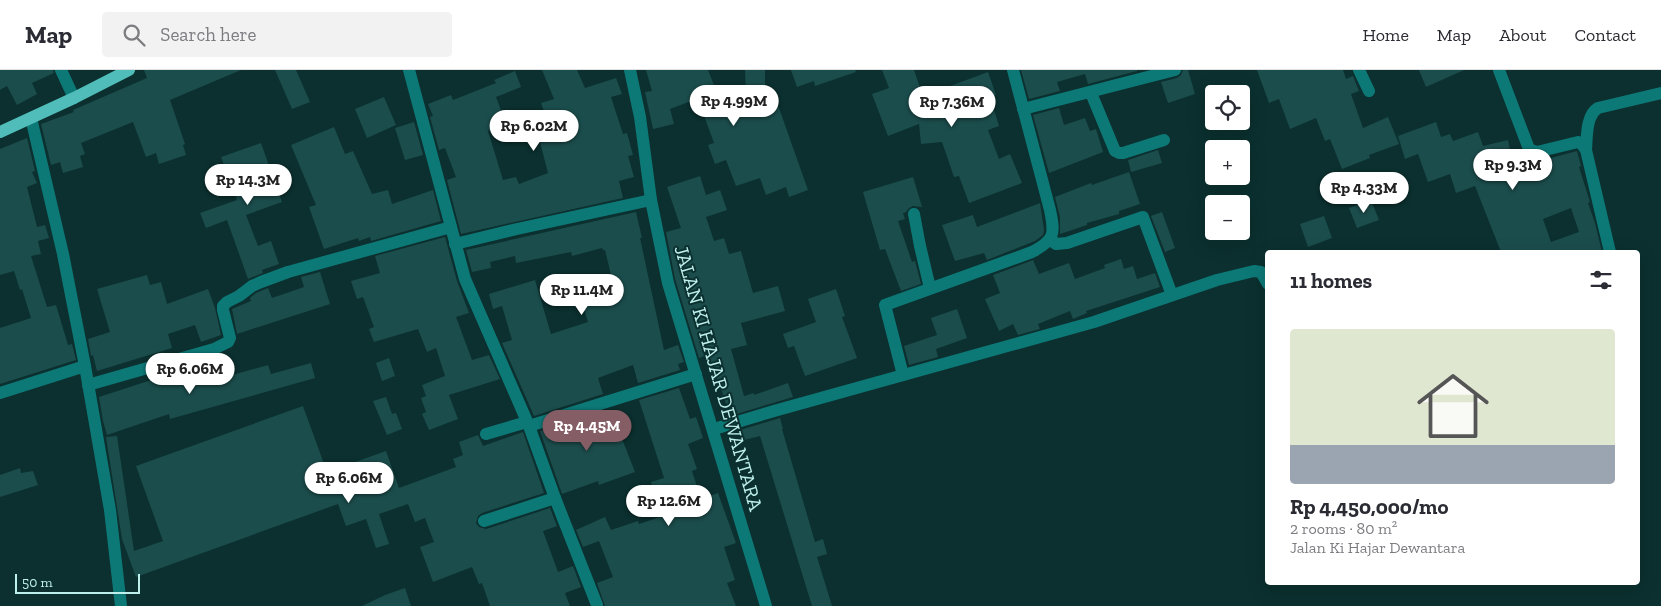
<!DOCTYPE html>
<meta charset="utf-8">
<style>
:root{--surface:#fff;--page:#f2f2f3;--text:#2b2b33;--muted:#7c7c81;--line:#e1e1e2;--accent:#855d65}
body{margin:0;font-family:"Zilla Slab",serif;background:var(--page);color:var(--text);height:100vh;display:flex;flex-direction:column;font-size:19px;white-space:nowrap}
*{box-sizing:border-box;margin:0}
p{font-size:16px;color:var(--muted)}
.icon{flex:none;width:28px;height:28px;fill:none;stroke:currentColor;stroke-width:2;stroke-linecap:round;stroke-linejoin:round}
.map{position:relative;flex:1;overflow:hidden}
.details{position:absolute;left:1265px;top:180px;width:375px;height:335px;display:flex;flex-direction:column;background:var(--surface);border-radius:5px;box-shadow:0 5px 20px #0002}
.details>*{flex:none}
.tools{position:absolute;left:1205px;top:15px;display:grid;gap:10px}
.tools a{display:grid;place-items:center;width:45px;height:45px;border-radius:5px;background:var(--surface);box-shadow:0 5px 20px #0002;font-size:25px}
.scale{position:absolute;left:15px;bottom:12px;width:125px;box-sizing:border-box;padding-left:5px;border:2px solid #bdefed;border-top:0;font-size:14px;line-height:18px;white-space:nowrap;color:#bdefed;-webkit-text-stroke:4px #0b302f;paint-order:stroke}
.price{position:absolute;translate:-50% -42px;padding:0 11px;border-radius:18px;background:#fff;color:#222;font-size:16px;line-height:32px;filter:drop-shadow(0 1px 2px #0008)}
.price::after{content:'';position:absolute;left:50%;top:30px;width:15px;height:11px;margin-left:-8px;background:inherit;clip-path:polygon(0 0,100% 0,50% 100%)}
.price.active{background:var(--accent);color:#fff}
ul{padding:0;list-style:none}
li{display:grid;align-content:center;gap:10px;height:265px;padding:0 25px}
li+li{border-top:1px solid var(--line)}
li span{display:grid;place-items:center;height:155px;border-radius:5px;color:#555}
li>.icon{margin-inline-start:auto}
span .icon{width:90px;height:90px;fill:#fffc;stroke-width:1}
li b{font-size:21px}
h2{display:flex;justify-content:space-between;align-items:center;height:60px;padding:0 25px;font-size:21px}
header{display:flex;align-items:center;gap:30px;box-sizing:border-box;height:70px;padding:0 25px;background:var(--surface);border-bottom:1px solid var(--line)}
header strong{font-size:24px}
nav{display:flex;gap:28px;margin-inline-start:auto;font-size:18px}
.search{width:350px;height:45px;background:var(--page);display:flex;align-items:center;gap:12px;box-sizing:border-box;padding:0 18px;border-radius:5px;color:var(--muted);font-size:19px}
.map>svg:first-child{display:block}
.building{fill:#1b4d4c;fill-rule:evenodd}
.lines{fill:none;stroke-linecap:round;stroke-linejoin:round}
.minor{stroke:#0d7977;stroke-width:12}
.major{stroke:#51bdba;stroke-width:12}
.labels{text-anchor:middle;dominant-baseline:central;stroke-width:4;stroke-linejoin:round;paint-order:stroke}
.street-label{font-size:20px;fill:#bdefed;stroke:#0b302f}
</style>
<header>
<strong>Map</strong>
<div class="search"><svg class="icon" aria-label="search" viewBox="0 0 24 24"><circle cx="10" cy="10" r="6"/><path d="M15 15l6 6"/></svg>Search here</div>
<nav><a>Home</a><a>Map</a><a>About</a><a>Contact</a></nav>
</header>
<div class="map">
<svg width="1661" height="536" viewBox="0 0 1661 536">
<rect width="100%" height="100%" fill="#0b302f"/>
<g class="building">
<path d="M0 0H53L54 3 32 13 37 24 17 35 7 16 0 20Z"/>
<path d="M144 0H241L170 30 185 74 183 75 186 85 159 94 156 83 146 87 133 52 81 73 85 84 80 86 83 97 63 103 60 92 51 95 41 54 74 42 73 40 147 8Z"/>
<path d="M275 0H296L310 32 292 39Z"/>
<path d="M542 0H577L585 18 616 8 622 24 611 27 623 64 627 63 633 85 628 86 634 107 619 111 623 128 461 164 447 110 456 107 445 78 439 80 430 47 433 46 428 34 451 25 453 30 496 13 494 10 515 1 521 17 496 27 506 54 488 61 503 110 516 107 519 114 548 103 535 53 547 50 541 33 554 29Z"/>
<path d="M646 0H708L723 38 746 30 745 0H765V23L773 21 808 120 789 127 786 117 766 125 760 108 736 116 726 90 715 94 708 75 714 73 703 43 700 44 694 30 670 39 674 54 653 59 645 22 652 21Z"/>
<path d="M791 0H855L856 2 815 16 814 11 797 17Z"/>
<path d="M882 0H914L923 26 988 2 996 25 990 27 999 56 988 60 999 89 1010 84 1022 113 969 133 959 106 954 107 942 72 921 74 919 54 888 66 872 24 889 18Z"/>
<path d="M1021 0H1137V1L1088 14 1085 4 1057 12 1060 21 1029 29Z"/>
<path d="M1183 0H1188L1195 24 1168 33 1161 12 1177 8 1181 5Z"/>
<path d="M1257 0H1343L1346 9 1353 6 1359 21 1351 24 1363 58 1388 47 1399 74 1369 85 1370 88 1342 99 1330 69 1325 71 1316 48 1290 59 1279 29 1269 33Z"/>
<path d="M1419 0H1464L1426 17Z"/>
<path d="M384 27 396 55 367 68 355 39Z"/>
<path d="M1059 38 1064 55 1085 48 1090 61 1096 59 1103 82 1049 103 1033 45Z"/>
<path d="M414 52 423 85 405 90 395 58Z"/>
<path d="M1436 52 1441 67 1450 64 1453 71 1478 62 1483 76 1508 70 1515 105 1541 95 1540 91 1577 81 1581 96 1579 97 1590 132 1588 133 1595 153 1602 182H1501L1475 116 1456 123 1450 104 1428 112 1418 84 1405 89 1398 66ZM1571 138 1579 162 1551 172 1543 149Z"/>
<path d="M334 57 345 84 353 81 372 124 388 120 392 134 433 120 441 151 371 171 370 167 359 171 358 168 324 179 309 137 316 135 291 75Z"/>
<path d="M27 68 35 101 32 102 37 113 27 117 37 157 45 155 49 168 38 171 41 184 31 186 47 237 56 235 68 275 72 274 76 290 0 314V258L31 248 22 219 20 220 14 201 0 205V79Z"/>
<path d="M261 73 282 132 246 145 258 176 271 171 279 194 262 200 263 203 248 209 227 150 206 158 200 143 237 130 221 87Z"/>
<path d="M1158 80 1162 93 1131 102 1128 90Z"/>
<path d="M1129 102 1140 134 1119 141V144L1087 153V155L1060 164V147L1055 127 1091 113 1092 115Z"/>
<path d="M700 106 706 125 720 120 727 140 706 147 714 171 724 168 729 184 741 181 753 223 778 216 785 241 741 253 747 275 731 279 744 326 754 323V325L788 313 793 327 730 346 718 309 715 310 708 285 699 288 675 209 666 162 681 158 667 117Z"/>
<path d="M913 107 922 137 913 136 909 138 906 142 903 143 905 149 898 151 912 192 915 191 921 214 901 221 885 179 880 180 863 122Z"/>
<path d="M1371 130 1379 150 1357 158 1349 138Z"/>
<path d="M1040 133 1044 160 1043 165 1035 171 987 190 984 183 955 191 942 155 973 145 977 157Z"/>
<path d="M636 142 642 168H640L664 280 678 275 684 292 678 294 680 300 638 313 633 295 598 308 603 324 534 346 502 273 512 270 502 236 493 239 489 224 535 210 551 264 588 252 578 220 612 209 605 180H603L602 178 572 186 571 182 516 193 515 186 490 192 491 198 472 202 466 180Z"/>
<path d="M1162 142 1175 178 1165 182 1151 146Z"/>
<path d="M1324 146 1332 168 1308 177 1300 154Z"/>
<path d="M445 167 457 211 469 243 456 247 472 290 489 285 500 309 449 325 458 349 429 360 422 344 426 342 421 328 426 326 422 315 445 306 436 278 427 282 418 259 374 272 369 259 374 257 363 227 357 229 351 211 380 203 375 186Z"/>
<path d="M1121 189 1124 199 1133 196 1137 209 1155 203 1160 217 1086 241 1087 243 1073 249 1070 241 1038 254 1040 259 1018 265 1013 254 999 261 985 229 1000 223 993 205 1033 190 1039 204 1069 193 1075 209 1105 198 1104 195Z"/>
<path d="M320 202 330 234 237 264 232 239 251 231 250 228 256 223 268 218 272 228 304 217 301 207Z"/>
<path d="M147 205 150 215 161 212 167 234 208 219 215 238 221 265 201 272 195 255 168 264 172 278 97 301 93 285 91 286 88 269 110 262 97 219Z"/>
<path d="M836 219 845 246 842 247 857 288 805 306 794 276 788 278 783 264 816 252 808 229Z"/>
<path d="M957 239 967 268 936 279 938 287 909 295 904 276 937 265 931 248Z"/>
<path d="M389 288 395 306 382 311 376 293Z"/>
<path d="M311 293 315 308 170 349 169 344 107 365 103 351 99 327 188 298 193 316 268 295 271 304Z"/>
<path d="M679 318 690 349 696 347 703 368 688 374 697 399 692 401 701 429 718 423 736 473 724 477 735 510 727 513 736 536H605L597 513 613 507 599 471 583 477 576 460 605 447 611 460 638 451 639 454 663 446 651 412 664 408 639 330Z"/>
<path d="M386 327 392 344 396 343 402 359 387 365 373 331Z"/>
<path d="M303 336 327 402 386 381 399 418 456 397 453 389 463 385 459 372 478 365 483 376 523 362 544 423 482 443 478 446 476 453 479 457 486 459 550 438 557 456 543 461 558 502 573 496 581 517 565 523 570 536H490L482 513 479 514 472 497 433 512 420 477 434 472 425 448 415 452 408 434 379 444 389 474 376 478 366 449 346 456 338 434 136 507 122 469 106 367 117 366 134 481 163 471 136 396Z"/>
<path d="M608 340 610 344 612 343 635 402 599 415 598 411 562 424 540 361Z"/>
<path d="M780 348 783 359H782L815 472 823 469 827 484 817 487 832 536H812L760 366 740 371 737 361Z"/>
<path d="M20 398 21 403 33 401 38 415 0 427V405Z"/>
<path d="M405 518 411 536H362L385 525Z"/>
</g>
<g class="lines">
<g class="minor">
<path d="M61 0 74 28"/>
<path d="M409 0 465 209 529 356 696 304"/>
<path d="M630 0 640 47 651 130 668 213 766 536"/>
<path d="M1359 0 1369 21"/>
<path d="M1499 0 1529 79 1537 82 1578 72 1581 73 1586 80 1610 182"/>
<path d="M1091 23 1115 81 1119 83H1123L1164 70"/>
<path d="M1023 39 1175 0"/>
<path d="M31 48 63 184 85 296 110 440 121 536"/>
<path d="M1586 80C1587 67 1586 45 1598 38L1661 23"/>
<path d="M914 144 920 176 930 218"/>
<path d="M1051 170 1056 174 1067 173 1143 147 1172 225"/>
<path d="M455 174 517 159 651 130"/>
<path d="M903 305 885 235 1032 182C1055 170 1055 164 1050 140L1013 0"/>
<path d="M88 315 214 279 228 272 230 268 223 240V236L227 232 239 226 252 216 261 212 288 202 451 157"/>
<path d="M0 323 85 296"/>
<path d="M529 356 555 428 597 535"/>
<path d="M714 359 774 341 1094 252 1217 210 1254 201 1261 202 1268 214"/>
<path d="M486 364 527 352"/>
<path d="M484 451 555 428"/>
</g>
<path class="major" d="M0 62 74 28 129 0"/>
</g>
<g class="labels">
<g class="street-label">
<text transform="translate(719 308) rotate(74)">JALAN KI HAJAR DEWANTARA</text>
</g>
</g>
</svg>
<div class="tools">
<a><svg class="icon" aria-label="locate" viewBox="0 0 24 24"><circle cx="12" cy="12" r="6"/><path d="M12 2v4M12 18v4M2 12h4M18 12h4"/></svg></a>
<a>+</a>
<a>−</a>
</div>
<div class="scale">50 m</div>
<b class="price" style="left:734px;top:57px">Rp 4.99M</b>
<b class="price" style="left:952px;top:58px">Rp 7.36M</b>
<b class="price" style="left:534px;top:82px">Rp 6.02M</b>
<b class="price" style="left:1513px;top:121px">Rp 9.3M</b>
<b class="price" style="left:248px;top:136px">Rp 14.3M</b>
<b class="price" style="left:1364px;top:144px">Rp 4.33M</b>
<b class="price" style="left:582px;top:246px">Rp 11.4M</b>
<b class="price" style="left:190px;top:325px">Rp 6.06M</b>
<b class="price active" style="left:587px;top:382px">Rp 4.45M</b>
<b class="price" style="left:349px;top:434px">Rp 6.06M</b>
<b class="price" style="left:669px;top:457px">Rp 12.6M</b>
<section class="details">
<h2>11 homes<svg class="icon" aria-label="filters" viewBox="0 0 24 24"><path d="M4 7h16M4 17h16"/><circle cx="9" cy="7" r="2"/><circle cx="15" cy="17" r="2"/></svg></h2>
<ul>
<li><span style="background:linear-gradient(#dfe7d0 75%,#9aa5b1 0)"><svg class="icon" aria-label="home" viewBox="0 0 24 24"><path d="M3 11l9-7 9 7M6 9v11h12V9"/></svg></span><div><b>Rp 4,450,000/mo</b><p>2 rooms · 80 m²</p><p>Jalan Ki Hajar Dewantara</p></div></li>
</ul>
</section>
</div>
